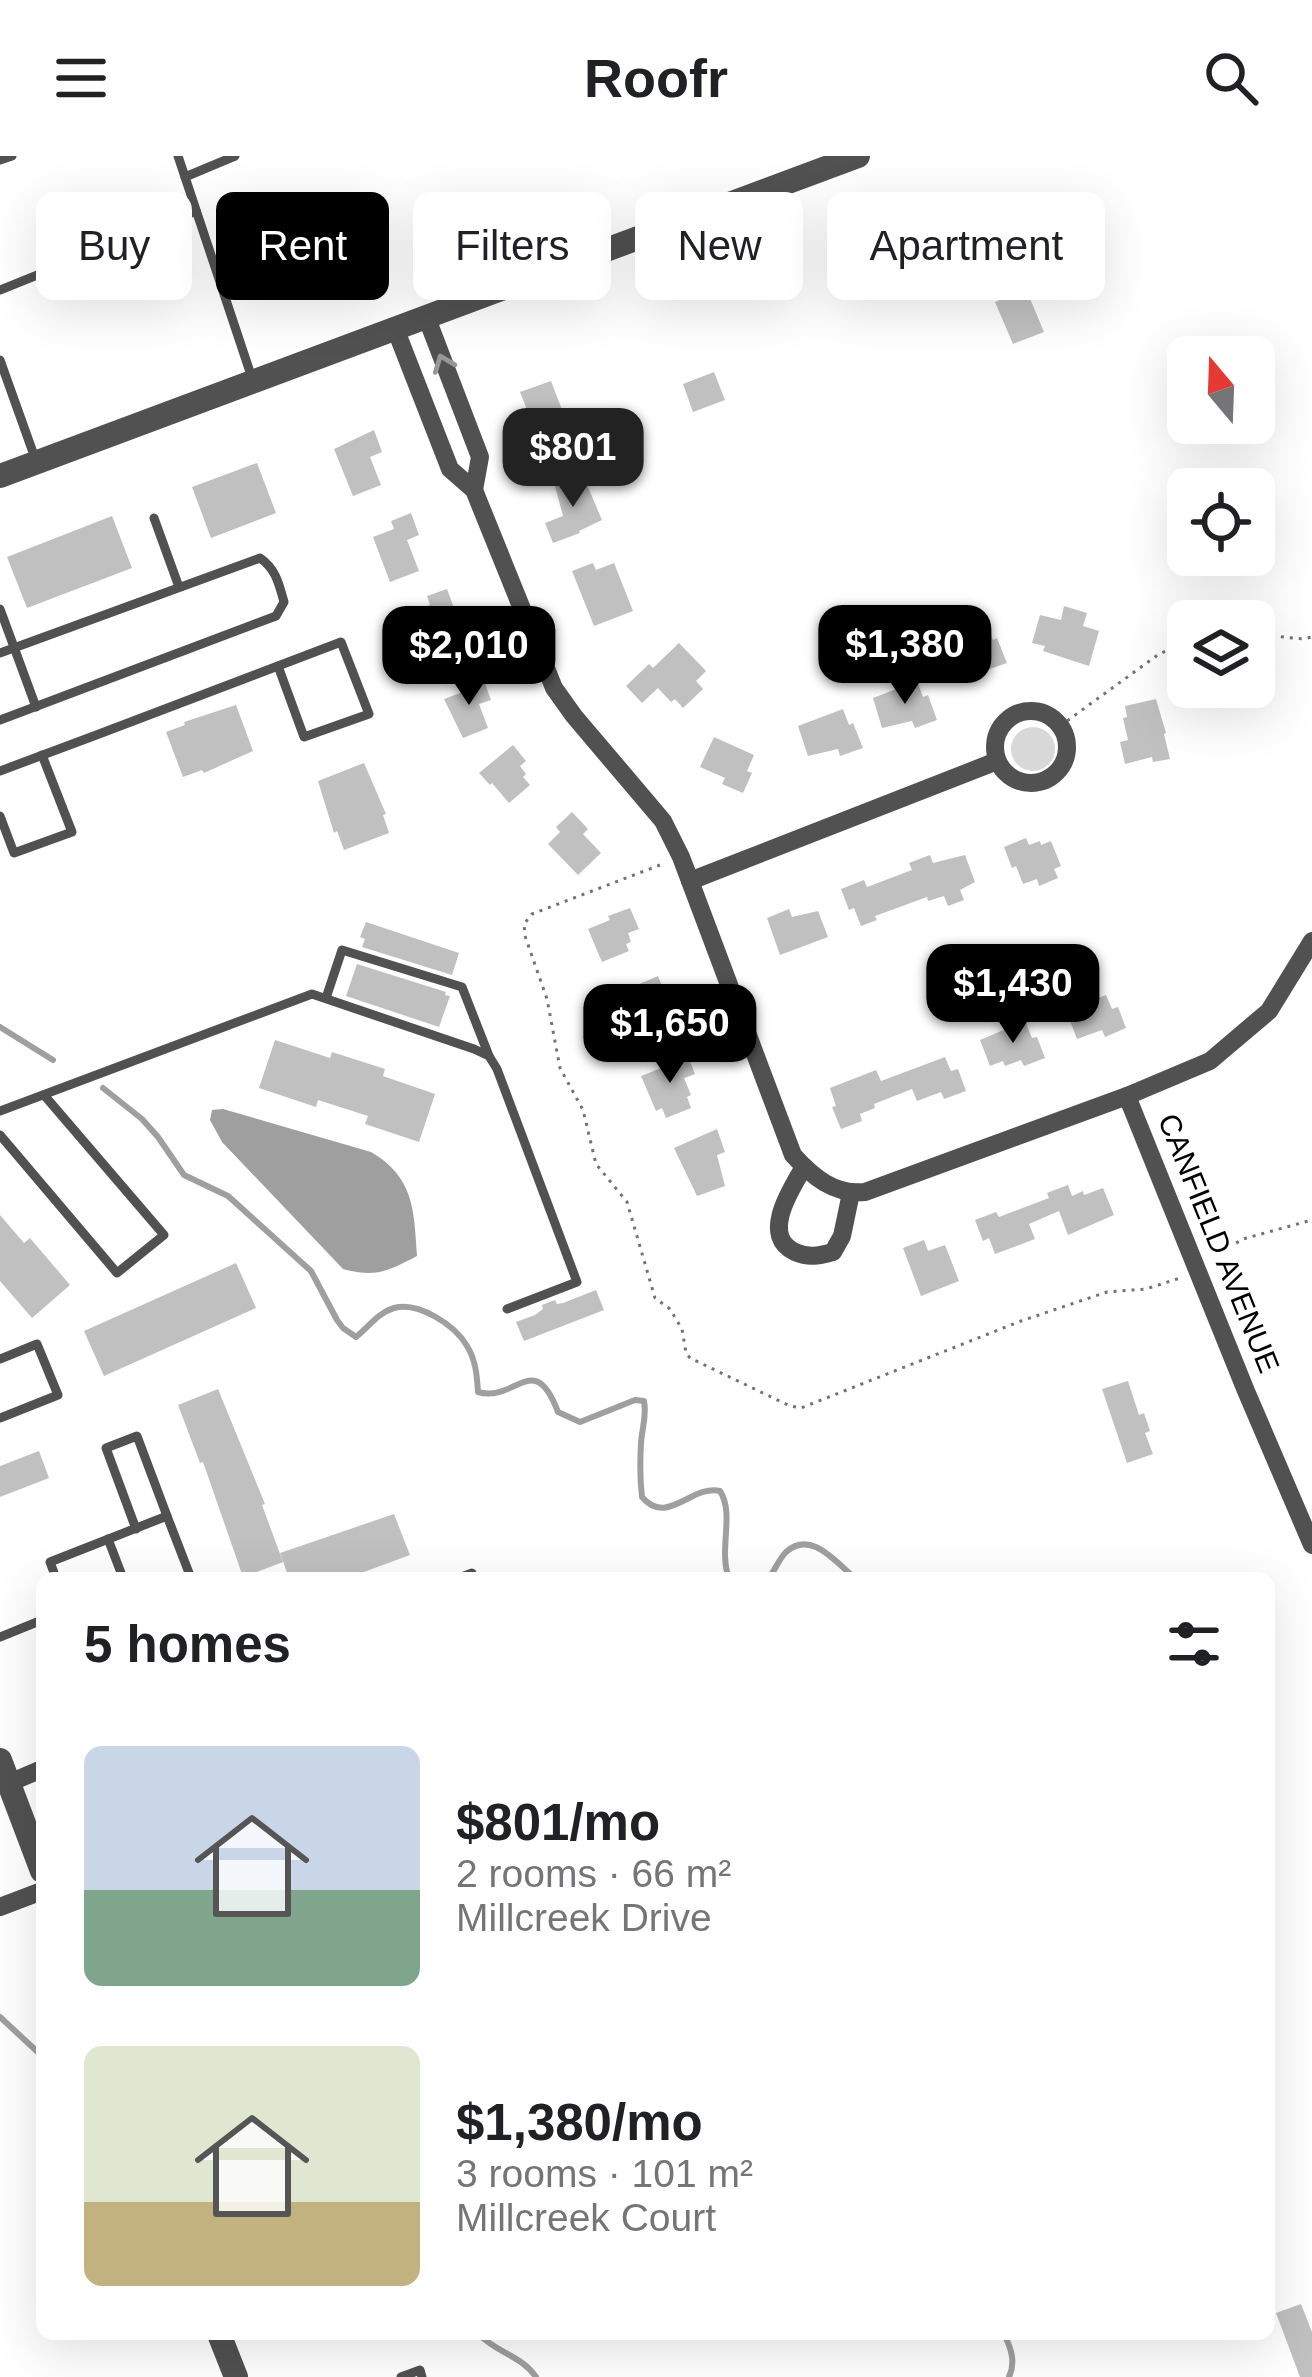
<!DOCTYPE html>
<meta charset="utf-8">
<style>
:root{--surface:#fff;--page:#f6f6f6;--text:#202124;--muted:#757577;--accent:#000}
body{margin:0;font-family:Arial,sans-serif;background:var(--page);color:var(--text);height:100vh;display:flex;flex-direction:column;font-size:45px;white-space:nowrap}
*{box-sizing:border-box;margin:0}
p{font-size:39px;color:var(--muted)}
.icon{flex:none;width:66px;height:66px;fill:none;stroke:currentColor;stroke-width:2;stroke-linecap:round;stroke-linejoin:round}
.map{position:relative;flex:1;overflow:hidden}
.side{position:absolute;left:36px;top:1416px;width:1239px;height:768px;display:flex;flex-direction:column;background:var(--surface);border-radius:18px;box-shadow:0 12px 48px #0002}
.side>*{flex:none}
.banner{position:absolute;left:36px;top:36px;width:1242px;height:108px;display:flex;gap:24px}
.needle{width:78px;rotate:341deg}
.controls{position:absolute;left:1167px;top:180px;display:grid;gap:24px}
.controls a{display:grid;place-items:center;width:108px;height:108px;border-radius:18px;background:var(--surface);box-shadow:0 12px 48px #0002;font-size:60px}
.price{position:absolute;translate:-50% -102px;padding:0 27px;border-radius:24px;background:var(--accent);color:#fff;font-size:39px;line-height:78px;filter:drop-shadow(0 3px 6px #0008)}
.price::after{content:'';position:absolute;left:50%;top:72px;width:36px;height:27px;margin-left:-18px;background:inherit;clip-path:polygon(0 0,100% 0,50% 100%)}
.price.selected{background:#222;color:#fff}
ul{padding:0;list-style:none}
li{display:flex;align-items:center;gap:36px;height:300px;padding:0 48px}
li span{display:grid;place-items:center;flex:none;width:336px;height:240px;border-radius:18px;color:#555}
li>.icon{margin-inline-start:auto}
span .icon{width:144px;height:144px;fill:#fffc;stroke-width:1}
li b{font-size:51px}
h2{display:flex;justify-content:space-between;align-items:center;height:144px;padding:0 48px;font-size:51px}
.tag{padding:0 42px;border-radius:18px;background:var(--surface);box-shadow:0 12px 48px #0002;font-size:42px;line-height:108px}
.tag.selected{background:var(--accent);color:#fff}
header{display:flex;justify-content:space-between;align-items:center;height:156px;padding:0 48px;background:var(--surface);font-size:54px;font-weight:700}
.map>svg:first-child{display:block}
.green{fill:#d8d8d8}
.water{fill:#9f9f9f}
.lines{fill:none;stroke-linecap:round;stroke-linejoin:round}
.stream{stroke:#9f9f9f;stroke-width:6}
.building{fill:#c0c0c0}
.path{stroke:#737373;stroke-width:3;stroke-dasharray:3 6;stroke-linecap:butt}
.service{stroke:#515151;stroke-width:9}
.minor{stroke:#515151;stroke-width:18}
.tertiary{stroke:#515151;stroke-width:24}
.oneway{stroke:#979797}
.labels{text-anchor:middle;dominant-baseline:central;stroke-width:12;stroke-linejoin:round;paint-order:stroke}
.street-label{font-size:30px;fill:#000;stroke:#fff}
</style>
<header><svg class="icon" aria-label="menu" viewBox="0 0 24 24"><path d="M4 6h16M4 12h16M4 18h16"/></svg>Roofr<svg class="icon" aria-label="search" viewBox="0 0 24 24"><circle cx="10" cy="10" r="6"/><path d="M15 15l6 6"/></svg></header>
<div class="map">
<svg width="1312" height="2221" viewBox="0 0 1312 2221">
<rect width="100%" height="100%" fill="#fff"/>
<circle class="green" cx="1033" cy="593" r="22"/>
<path class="water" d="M223 953 371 996C414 1021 414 1054 417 1100 388 1115 376 1122 343 1113L222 986 210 964 212 954Z"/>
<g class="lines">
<g class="stream">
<path d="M0 871 53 904"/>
<path d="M103 932 142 963 158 981 184 1019 228 1040 311 1115 337 1164 343 1172 356 1181C369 1171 377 1157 394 1152 418 1145 455 1169 467 1190 476 1204 477 1221 478 1236 516 1247 534 1192 558 1256L580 1266 635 1244 644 1245C647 1260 642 1272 641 1287 640 1304 640 1324 642 1341 667 1371 692 1328 720 1335 735 1358 718 1394 729 1422"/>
<path d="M769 1422C775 1414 779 1403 786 1396 812 1373 837 1408 855 1422"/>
<path d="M0 1861 42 1900"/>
<path d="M479 2178C496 2197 521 2199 536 2221"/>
<path d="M1004 2178C1011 2192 1016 2206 1009 2221"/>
</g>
</g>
<g class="building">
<path d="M1026 133 1044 176 1013 188 995 146Z"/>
<path d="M714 216 725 244 693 256 683 228Z"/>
<path d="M551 225 566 264 550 270 552 276 531 284 523 263 530 261 520 236Z"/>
<path d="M374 274 382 296 370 301 381 329 353 340 334 293Z"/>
<path d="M257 307 276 357 211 382 192 331Z"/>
<path d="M582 317 602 364 579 375 580 377 553 387 545 367 563 360 555 330Z"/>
<path d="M411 357 419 379 407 384 419 415 390 426 373 381 394 373 391 365Z"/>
<path d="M112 360 132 412 27 452 7 401Z"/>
<path d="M593 407 596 414 614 407 633 455 594 470 572 415Z"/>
<path d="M447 433 455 455 442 459 455 491 426 501 409 457 430 449 427 440Z"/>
<path d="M1064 450 1087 457 1083 470 1099 475 1089 510 1043 495 1045 490 1032 487 1040 459 1061 464Z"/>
<path d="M987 468 993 484 997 482 1007 507 984 515 982 507 952 515 942 485Z"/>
<path d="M679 487 706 515 696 525 703 533 683 552 675 543 671 546 658 532 642 547 626 530 649 508 653 512Z"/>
<path d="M483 522 491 544 479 548 488 572 463 582 444 543 463 536 461 531Z"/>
<path d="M917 525 923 541 928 539 937 564 915 572 912 565 882 572 873 542Z"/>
<path d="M1156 543 1166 577 1164 578 1170 603 1153 606 1152 601 1125 608 1120 586 1128 584 1123 562 1127 561 1125 550Z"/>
<path d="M236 549 253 595 204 617 202 614 183 621 166 576 185 569 184 566Z"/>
<path d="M843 553 849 569 853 567 863 592 840 600 838 593 808 600 798 570Z"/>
<path d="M714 581 754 599 747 615 752 617 743 637 722 628 725 622 700 611Z"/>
<path d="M513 589 526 605 520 610 526 618 523 621 530 629 509 647 492 627 490 629 479 617Z"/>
<path d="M364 607 386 658 383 659 389 677 344 694 337 675 334 677 318 625Z"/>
<path d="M572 656 588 673 583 678 601 697 578 719 548 688 560 676 556 671Z"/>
<path d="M1026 682 1029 689 1040 685 1041 689 1051 685 1061 710 1054 713 1058 722 1039 730 1037 723 1023 728 1016 710 1012 712 1004 691Z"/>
<path d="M930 699 933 707 965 699 975 726 960 734 964 744 948 750 944 740 928 745 927 741 875 760 877 764 861 770 854 752 849 754 841 733 864 724 867 731 912 714 909 707Z"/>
<path d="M630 752 639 773 628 777 631 786 626 788 629 795 602 806 588 773 610 764 608 760Z"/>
<path d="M789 753 792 761 818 755 828 781 780 799 767 762Z"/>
<path d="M366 766 459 797 452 819 362 791 365 783 360 781Z"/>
<path d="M357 808 446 836 445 839 450 840 439 871 346 840Z"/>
<path d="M658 820 667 842 657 846 664 864 660 866 664 877 639 887 635 876 628 879 614 844 639 834 637 829Z"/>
<path d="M1106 839 1112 853 1118 851 1126 872 1105 881 1102 874 1077 883 1066 854Z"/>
<path d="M1025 865 1032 882 1037 881 1045 902 1024 910 1021 904 1005 910 1003 905 990 910 980 884Z"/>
<path d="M275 884 330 902 332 896 385 913 383 920 435 938 419 986 365 968 368 960 318 944 316 951 259 932Z"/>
<path d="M686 896 695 918 684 922 691 939 687 941 691 952 666 962 662 952 656 955 641 920 666 910 664 905Z"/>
<path d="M945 901 951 915 958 913 966 935 944 943 941 936 917 945 912 933 874 948 875 952 860 958 862 965 841 973 832 951 836 950 830 932 876 914 881 925Z"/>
<path d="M717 973 725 996 717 999 725 1030 697 1040 674 992Z"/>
<path d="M1068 1029 1072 1040 1083 1035 1084 1039 1103 1032 1114 1059 1068 1079 1059 1055 1029 1068 1035 1083 995 1098 989 1082 983 1085 975 1064 996 1056 999 1061 1049 1042 1047 1037Z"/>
<path d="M0 1059 24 1087 30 1082 70 1129 32 1162 0 1125Z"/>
<path d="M924 1084 928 1095 945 1089 959 1125 921 1140 903 1092Z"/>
<path d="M236 1107 256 1152 104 1220 84 1175Z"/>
<path d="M596 1134 604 1154 524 1185 516 1166 535 1159 543 1153 542 1149 555 1144 557 1148 563 1147Z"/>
<path d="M1128 1225 1139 1259 1144 1257 1150 1275 1145 1277 1153 1298 1127 1307 1102 1233Z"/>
<path d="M218 1233 265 1348 262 1349 283 1406 243 1421 203 1306 200 1307 178 1249Z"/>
<path d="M39 1295 49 1322 0 1341V1310Z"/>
<path d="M394 1358 410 1399 353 1420 352 1416 336 1422H289L280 1397Z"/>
<path d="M1301 2148 1312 2176V2221H1300L1276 2157Z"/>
</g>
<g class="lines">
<g class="path">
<path d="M1254 478 1303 483 1312 481"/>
<path d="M1060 570 1159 498 1188 486"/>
<path d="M660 709 532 758 524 768 525 780 547 843 560 912 583 954 596 1008 627 1046 655 1142 670 1153 682 1173 686 1197 690 1202 790 1250 801 1252 1021 1165 1107 1136 1146 1133 1180 1122"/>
<path d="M1213 1101 1243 1083 1312 1064"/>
</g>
<g class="service">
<path d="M178 0 253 225"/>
<path d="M0 4 12 0"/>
<path d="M185 21 235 0"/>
<path d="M0 134 196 55"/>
<path d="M0 204 35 302"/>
<path d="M154 362 179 431"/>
<path d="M0 453 36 551"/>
<path d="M0 497 260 402C276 413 279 428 284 446L276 460 0 564"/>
<path d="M0 615C114 573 227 529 341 486L369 558 304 581 278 510"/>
<path d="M0 660 14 697 72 676 42 599"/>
<path d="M326 842 342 794 462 831 489 900"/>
<path d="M0 955 312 838 474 893 489 900 497 913 577 1126 507 1153"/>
<path d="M0 979 117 1117 164 1079 44 939"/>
<path d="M0 1203 37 1188 58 1239 0 1262"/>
<path d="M136 1373 106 1292 137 1280 167 1360"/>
<path d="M108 1383 123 1422"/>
<path d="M56 1422 50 1406 167 1360 191 1422"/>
<path d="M459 1422 472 1417"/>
<path d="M0 1481 42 1464"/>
<path d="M401 2221 420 2214 422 2221"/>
</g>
<g class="minor">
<path d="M426 160 480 301 474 334"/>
<path d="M395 172 450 313 474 334 554 532 574 560 663 665 681 701 793 999C813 1021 834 1039 865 1036L1127 940 1210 905 1269 855 1312 785"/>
<circle cx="1031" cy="591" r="36"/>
<path d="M690 725 997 605"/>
<path d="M1127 940 1246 1235 1312 1389"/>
<path d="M804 1011C791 1033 760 1080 795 1096 809 1102 818 1100 833 1096L842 1080 851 1037"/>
<path d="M9 1627 42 1613"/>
<path d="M0 1751 42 1735"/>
</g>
<g class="tertiary">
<path d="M0 320 858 0"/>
<path d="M0 1604 42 1715"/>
<path d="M219 2178 236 2221"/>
</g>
</g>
<defs><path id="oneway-chevron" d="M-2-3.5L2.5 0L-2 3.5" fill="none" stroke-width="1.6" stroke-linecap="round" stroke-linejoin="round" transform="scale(3)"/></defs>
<use class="oneway" href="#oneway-chevron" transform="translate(443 207) rotate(-111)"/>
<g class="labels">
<g class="street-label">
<text transform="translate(1219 1087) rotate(68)">CANFIELD AVENUE</text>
</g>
</g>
</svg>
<div class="controls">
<a><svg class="needle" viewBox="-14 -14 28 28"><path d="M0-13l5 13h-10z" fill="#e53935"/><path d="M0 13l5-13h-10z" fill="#757577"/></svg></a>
<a><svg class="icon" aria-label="locate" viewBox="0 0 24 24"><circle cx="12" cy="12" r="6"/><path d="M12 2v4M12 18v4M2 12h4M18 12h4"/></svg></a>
<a><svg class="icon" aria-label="layers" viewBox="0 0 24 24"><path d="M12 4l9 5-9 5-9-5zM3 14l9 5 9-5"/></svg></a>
</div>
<b class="price selected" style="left:573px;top:354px">$801</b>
<b class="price" style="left:905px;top:551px">$1,380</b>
<b class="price" style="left:469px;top:552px">$2,010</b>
<b class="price" style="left:1013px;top:890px">$1,430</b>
<b class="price" style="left:670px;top:930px">$1,650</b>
<div class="banner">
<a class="tag">Buy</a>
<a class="tag selected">Rent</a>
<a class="tag">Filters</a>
<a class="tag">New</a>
<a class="tag">Apartment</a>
</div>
<section class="side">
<h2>5 homes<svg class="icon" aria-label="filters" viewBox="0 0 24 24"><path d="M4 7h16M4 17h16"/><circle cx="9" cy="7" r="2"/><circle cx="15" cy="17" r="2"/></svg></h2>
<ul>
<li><span style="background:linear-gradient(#c9d6e8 60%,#7fa58c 0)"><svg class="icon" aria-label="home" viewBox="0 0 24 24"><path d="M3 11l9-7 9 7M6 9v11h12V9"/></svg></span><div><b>$801/mo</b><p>2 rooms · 66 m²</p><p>Millcreek Drive</p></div></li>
<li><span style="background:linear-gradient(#dfe7d0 65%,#c2b280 0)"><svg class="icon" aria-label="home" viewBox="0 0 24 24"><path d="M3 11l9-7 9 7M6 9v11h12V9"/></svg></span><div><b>$1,380/mo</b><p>3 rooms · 101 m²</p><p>Millcreek Court</p></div></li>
</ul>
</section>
</div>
